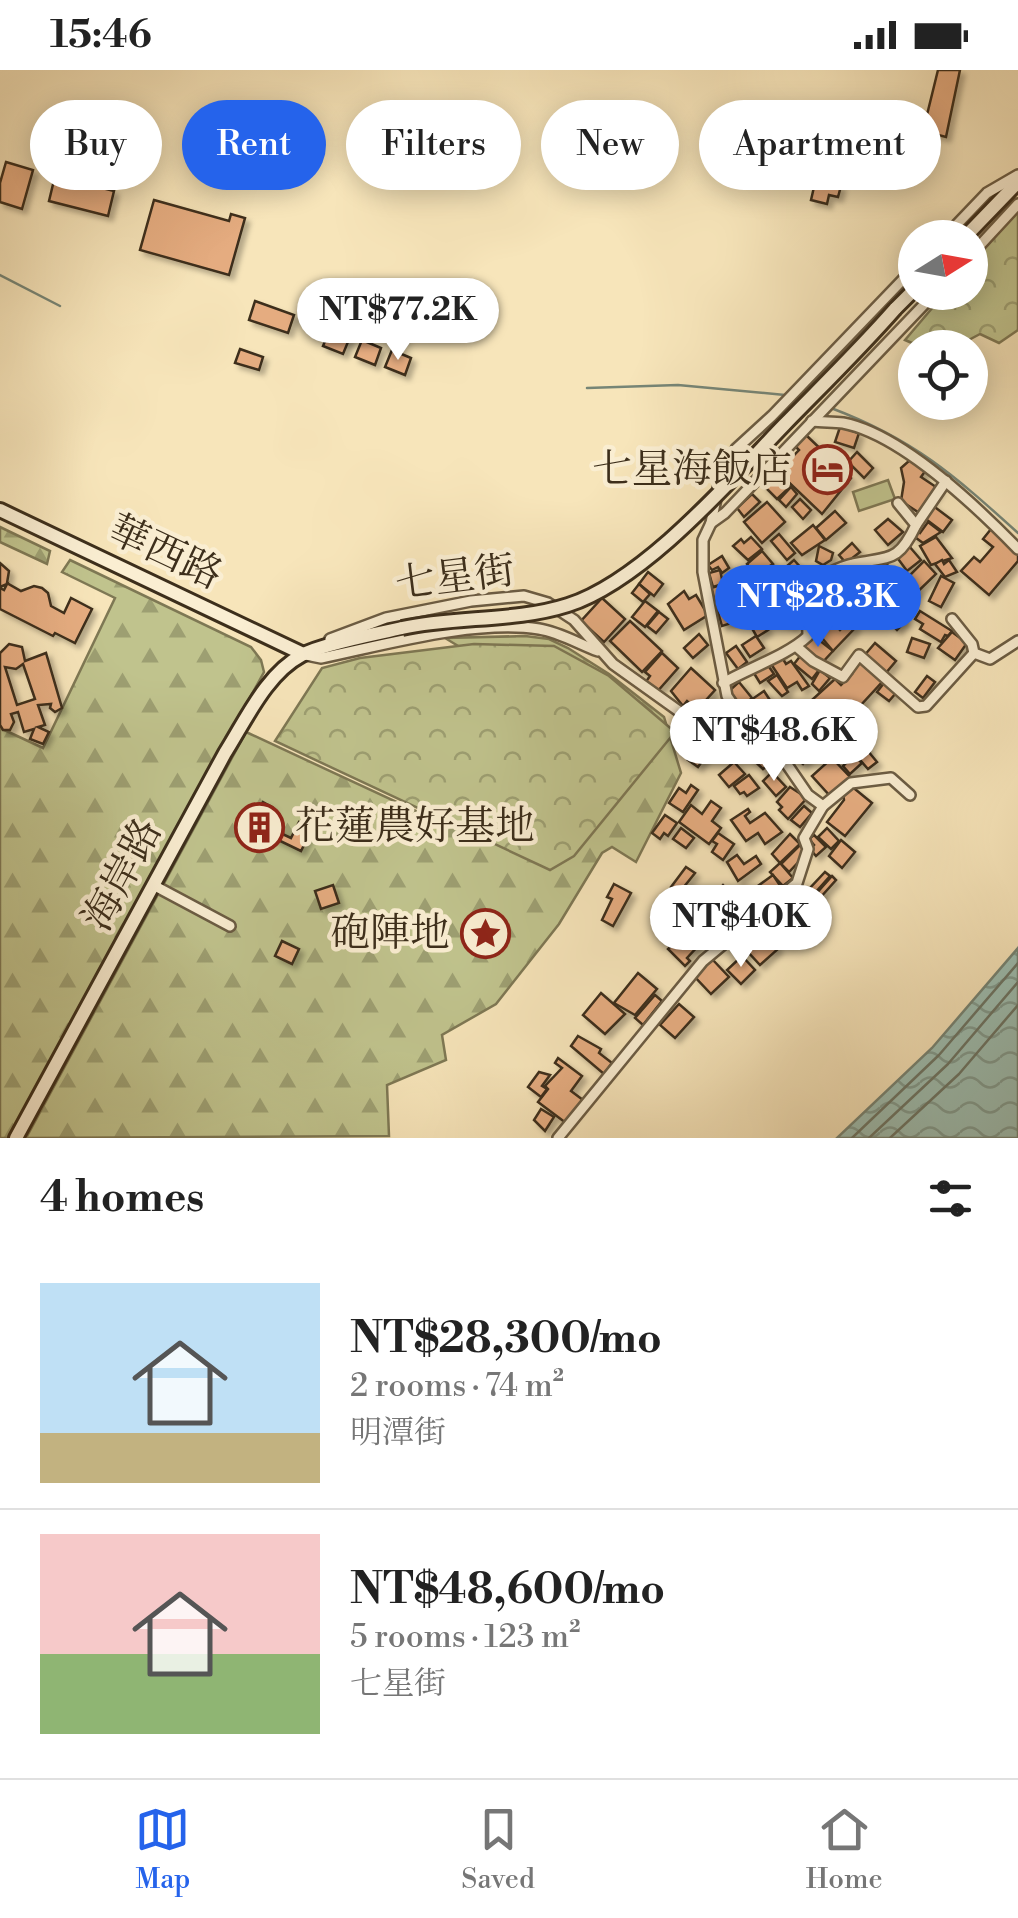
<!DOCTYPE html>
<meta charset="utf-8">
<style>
:root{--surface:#fff;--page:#f2f2f2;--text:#222;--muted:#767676;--line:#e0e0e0;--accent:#2563eb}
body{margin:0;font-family:"Libre Bodoni","Noto Serif TC",serif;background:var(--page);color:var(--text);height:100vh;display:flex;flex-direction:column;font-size:38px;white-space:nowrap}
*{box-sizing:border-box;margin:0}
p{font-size:32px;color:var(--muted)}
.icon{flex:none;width:55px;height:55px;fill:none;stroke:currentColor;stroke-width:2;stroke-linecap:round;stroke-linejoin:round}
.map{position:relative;height:1068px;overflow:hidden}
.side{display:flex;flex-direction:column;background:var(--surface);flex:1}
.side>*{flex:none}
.hud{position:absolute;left:30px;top:30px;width:960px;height:90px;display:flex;gap:20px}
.needle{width:65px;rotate:79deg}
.controls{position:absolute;left:898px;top:150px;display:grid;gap:20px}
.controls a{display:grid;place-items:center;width:90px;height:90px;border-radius:50%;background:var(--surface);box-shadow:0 5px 25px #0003;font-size:50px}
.price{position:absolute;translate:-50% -85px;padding:0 22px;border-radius:35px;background:#fff;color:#222;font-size:32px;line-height:65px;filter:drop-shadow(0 2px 5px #0008)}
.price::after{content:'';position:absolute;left:50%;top:60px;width:30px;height:22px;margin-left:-15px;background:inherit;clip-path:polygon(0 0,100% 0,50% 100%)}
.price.selected{background:var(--accent);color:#fff}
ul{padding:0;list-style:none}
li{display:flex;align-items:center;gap:30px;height:250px;padding:0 40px}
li+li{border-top:2px solid var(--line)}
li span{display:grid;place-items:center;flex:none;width:280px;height:200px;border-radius:0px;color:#555}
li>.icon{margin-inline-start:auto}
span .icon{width:120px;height:120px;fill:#fffc;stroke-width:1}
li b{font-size:42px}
h2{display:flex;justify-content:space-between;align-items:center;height:120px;padding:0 40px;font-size:42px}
.chip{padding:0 35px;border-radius:45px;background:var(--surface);box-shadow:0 5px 25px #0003;font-size:35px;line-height:90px}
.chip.selected{background:var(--accent);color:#fff}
.status{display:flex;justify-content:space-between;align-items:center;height:70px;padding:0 50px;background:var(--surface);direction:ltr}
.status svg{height:28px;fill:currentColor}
.menu{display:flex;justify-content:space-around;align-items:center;height:140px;border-top:2px solid var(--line);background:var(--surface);font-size:28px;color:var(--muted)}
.menu a{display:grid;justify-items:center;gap:5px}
.menu .selected{color:var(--accent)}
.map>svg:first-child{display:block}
.green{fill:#c0c38d;stroke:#7e7854;stroke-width:2.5}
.forest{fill:url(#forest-firs);stroke:#7e7854;stroke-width:2.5}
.park{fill:url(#park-crowns);stroke:#7e7854;stroke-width:2.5}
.water{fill:url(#water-waves);stroke:#768576;stroke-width:2.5}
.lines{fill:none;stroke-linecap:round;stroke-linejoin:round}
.shore{stroke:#6c7667;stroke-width:2.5}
.stream{stroke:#768576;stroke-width:2.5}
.building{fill:#e5ac80;stroke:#3c2e1b;stroke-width:2.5;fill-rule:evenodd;filter:url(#shadow)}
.street-casing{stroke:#6b5c43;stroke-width:14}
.secondary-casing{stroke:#3c2e1b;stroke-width:18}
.street{stroke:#faeed2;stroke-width:9}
.secondary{stroke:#faeed2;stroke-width:12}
.secondary-bridge-casing{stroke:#3c2e1b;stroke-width:18;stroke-linecap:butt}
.secondary-bridge{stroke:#faeed2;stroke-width:12}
.labels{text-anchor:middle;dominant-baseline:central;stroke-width:9;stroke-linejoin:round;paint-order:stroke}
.poi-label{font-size:40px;fill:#3c2e1b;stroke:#faeed2;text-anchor:end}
.street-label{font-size:40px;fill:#3c2e1b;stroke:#faeed2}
</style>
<div class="status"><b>15:46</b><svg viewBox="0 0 49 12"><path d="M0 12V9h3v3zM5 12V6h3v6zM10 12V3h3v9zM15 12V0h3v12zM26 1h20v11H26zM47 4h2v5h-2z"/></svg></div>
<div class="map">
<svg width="1018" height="1068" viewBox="0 0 1018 1068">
<defs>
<pattern id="forest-firs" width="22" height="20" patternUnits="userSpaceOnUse" patternTransform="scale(2.5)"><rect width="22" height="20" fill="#c0c38d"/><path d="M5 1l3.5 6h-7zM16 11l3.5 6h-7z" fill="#9d9f72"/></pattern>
<pattern id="park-crowns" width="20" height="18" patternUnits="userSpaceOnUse" patternTransform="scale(2.5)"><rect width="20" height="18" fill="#c0c38d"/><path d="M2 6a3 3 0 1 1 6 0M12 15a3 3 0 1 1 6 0" fill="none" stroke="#9d9f72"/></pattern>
<pattern id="water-waves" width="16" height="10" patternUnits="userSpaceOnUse" patternTransform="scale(2.5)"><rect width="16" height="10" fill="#9dbfb3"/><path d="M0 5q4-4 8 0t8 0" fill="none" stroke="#819c91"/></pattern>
<filter id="shadow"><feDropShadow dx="4.5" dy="4.5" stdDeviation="2.5" flood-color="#0004"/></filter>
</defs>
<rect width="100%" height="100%" fill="#f7e5ba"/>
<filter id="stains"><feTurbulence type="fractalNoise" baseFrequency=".002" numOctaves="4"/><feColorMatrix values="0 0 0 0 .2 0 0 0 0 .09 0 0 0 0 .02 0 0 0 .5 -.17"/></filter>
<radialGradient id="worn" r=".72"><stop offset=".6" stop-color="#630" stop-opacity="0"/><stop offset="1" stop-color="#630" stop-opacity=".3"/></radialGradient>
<path class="green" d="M888 410 895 429 859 441 853 422Z"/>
<g class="forest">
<path d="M0 457 50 481 47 494 0 472Z"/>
<path d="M70 490 251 577 261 590 264 602 9 1068H0V658L43 678 115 528 62 502Z"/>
<path d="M525 566 549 569 568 578 609 604 664 647 681 703 636 792 612 777 602 783 559 854 496 934 442 965 446 990 387 1015 389 1066 26 1068 246 662 433 749 456 746 514 610 445 568Z"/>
</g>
<g class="park">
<path d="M1018 136V260L999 273 980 264C954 279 934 284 905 270L945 223 970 222V193Z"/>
<path d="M474 574 554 576 609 606 675 662 574 786 550 800 275 671 322 598 360 588Z"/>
</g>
<path class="water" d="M1018 878V1068H837L932 978Z"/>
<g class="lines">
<g class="shore">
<path d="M852 1068 939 985 1018 893"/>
<path d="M869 1068 948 994 1018 912"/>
<path d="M890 1068 959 1004 1018 935"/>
</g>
<g class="stream">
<path d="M0 205 60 236"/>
<path d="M587 318 678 315 785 325"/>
<path d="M831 338C913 369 954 405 1018 463"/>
</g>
</g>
<g class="building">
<path d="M938 0H960L946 67 923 61Z"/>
<path d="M6 92 33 100 22 139 0 132V113Z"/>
<path d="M817 104 833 107 831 114 841 116 838 127 829 125 827 134 811 130Z"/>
<path d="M55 106 114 121 108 146 49 131Z"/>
<path d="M154 130 229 151 231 144 245 148 229 205 140 180Z"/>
<path d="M255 231 294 245 288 263 249 250Z"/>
<path d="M330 259 350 267 343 284 323 276Z"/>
<path d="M362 270 381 278 375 295 355 287Z"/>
<path d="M240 279 263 287 259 300 235 293Z"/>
<path d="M392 280 411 288 405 305 385 297Z"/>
<path d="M840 357 859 363 854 378 835 372Z"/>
<path d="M806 365 851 408 822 444 778 402 799 380 795 376Z"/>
<path d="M857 382 873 398 864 408 848 392Z"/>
<path d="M910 390 926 400 921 407 939 419 921 444 901 431 904 412 901 398Z"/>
<path d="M775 401 790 417 777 429 762 414Z"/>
<path d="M791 417 797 424 786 437 779 430Z"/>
<path d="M752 424 760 432 744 447 737 438Z"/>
<path d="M800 429 811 440 803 449 792 437Z"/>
<path d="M767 432 785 452 762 473 744 452Z"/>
<path d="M932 435 952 450 943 462 923 447Z"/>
<path d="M835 441 846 453 826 470 816 458Z"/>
<path d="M888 449 903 462 888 475 875 460Z"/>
<path d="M928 452 941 462 923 473 912 465 916 460 920 463Z"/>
<path d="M813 455 825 470 802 485 791 473Z"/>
<path d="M991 459 1018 483V491L989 525 961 501 974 487 980 492 993 477 983 469Z"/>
<path d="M779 464 795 483 787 490 771 471Z"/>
<path d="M751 467 762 479 748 490 733 476 741 469 744 473Z"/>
<path d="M936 467 952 488 931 495 920 476Z"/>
<path d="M852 473 860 482 846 493 839 485Z"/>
<path d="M819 476 833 483 831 490 823 495 816 491Z"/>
<path d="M909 476 921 490 907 501 896 486Z"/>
<path d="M762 481 773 494 755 505 747 494Z"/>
<path d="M722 486 729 498 722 503 718 497 712 500 708 495Z"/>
<path d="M794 490 810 508 796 520 780 502Z"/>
<path d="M942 490 944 494 949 490 957 502 945 507 935 494Z"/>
<path d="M924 491 936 504 906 533 894 521Z"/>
<path d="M885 492 900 511 894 516 890 511 884 516 873 502Z"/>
<path d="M0 493 9 501 7 513 21 521 34 516 42 518 48 523 51 536 64 543 71 528 92 539 75 573 55 563 53 566 0 539V518L4 520 7 514 0 517Z"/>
<path d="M863 497 868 517 852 532 839 517 857 505 855 499Z"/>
<path d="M720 500 723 514 713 517 709 503Z"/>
<path d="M648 502 663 514 654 526 639 514Z"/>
<path d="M941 506 954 513 941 537 929 531Z"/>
<path d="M742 507 751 519 738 529 729 517Z"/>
<path d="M761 508 771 520 761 529 750 517Z"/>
<path d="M727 513 738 551 722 556 711 518Z"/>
<path d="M824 513 833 518 826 531 816 526Z"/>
<path d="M639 514 650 524 643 532 632 523Z"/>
<path d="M684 521 689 529 696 525 708 545 684 560 668 534Z"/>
<path d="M783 522 802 529 793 556 773 549 776 541 765 538 768 530 779 534Z"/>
<path d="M749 527 754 534 739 544 734 536Z"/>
<path d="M831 527 842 534 833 547 823 540Z"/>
<path d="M602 528 625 549 604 572 581 551Z"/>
<path d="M645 531 658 541 645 557 632 547Z"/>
<path d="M821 540 830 549 820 558 812 549Z"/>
<path d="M920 541 952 561 948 566 945 565 941 572 920 559 923 554 915 549Z"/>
<path d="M659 542 668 549 656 563 647 556Z"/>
<path d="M897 542 906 551 897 560 888 551Z"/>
<path d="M761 549 768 560 757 567 750 555Z"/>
<path d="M830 550 840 560 850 550 856 557 833 581 817 562Z"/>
<path d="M630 551 662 581 642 602 610 571Z"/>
<path d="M952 562 967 573 955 590 938 578Z"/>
<path d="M699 564 708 575 693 588 684 578Z"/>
<path d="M756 566 764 578 750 587 742 575Z"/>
<path d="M814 566 833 581 821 594 803 576Z"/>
<path d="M912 568 930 574 924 588 907 582Z"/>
<path d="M875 573 896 591 885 604 863 587Z"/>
<path d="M9 574 22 577 25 591 46 583 62 638 55 642 50 638 51 634 38 635 45 655 38 657 49 662 43 674 30 669 34 659 24 662 18 642 11 644 14 652 10 660H3L0 655V583ZM23 594 35 629 17 635 5 597 16 599Z"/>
<path d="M736 576 747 592 738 599 726 583Z"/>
<path d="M662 583 678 598 656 623 645 613 650 606 645 602Z"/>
<path d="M780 584 786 594 791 591 809 616 802 620 797 612 787 618 769 591Z"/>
<path d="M801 585 819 600 812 609 794 594Z"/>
<path d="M858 590 883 611 848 649 840 641 827 655 810 639 817 633 813 629 835 609 841 615 852 604 849 600Z"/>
<path d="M765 591 774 604 760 613 752 600Z"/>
<path d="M691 598 715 620 697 640 687 631 683 636 671 621Z"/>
<path d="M820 600 830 608 819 621 812 614Z"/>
<path d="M777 605 788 622 782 626 768 611Z"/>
<path d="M927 606 935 612 923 628 915 622Z"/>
<path d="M739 612 752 628 742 637 729 621Z"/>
<path d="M884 613 896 623 889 631 877 622Z"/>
<path d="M764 621 775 638 759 649 748 632Z"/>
<path d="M794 633 804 646 795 653 785 641Z"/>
<path d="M841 644 855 657 835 677 825 667 837 655 833 652Z"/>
<path d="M857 658 866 669 857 676 848 665Z"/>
<path d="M747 661 753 669 757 665 776 689 763 699 743 680 741 665Z"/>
<path d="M819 663 825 668 803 694 797 689Z"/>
<path d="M845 672 853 680 841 691 834 682Z"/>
<path d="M863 675 877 692 868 699 854 683Z"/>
<path d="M696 679 706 686 698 697 688 690Z"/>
<path d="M854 685 862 693 850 704 843 696Z"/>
<path d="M832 688 851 708 831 727 812 706Z"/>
<path d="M734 692 745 704 729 717 719 705Z"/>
<path d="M772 702 786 717 776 726 763 711Z"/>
<path d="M749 705 759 718 747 726 744 722 740 724 734 716Z"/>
<path d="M691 715 698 720 683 742 669 733 679 718 686 723Z"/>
<path d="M850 715 872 733 845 766 827 752 844 730 843 724Z"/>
<path d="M790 717 807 728 788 749 779 740 782 737 777 732Z"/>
<path d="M711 731 721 738 712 751 721 758 709 774 679 752 691 735 702 744Z"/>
<path d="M263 732 272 737 263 755 291 768 299 752 312 759 301 781 249 756Z"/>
<path d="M804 736 812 743 800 757 791 750Z"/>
<path d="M748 739 750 742 745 746 750 753 765 743 782 762 765 774 758 763 746 771 731 750Z"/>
<path d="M665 745 677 753 668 766 664 763 660 769 652 763Z"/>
<path d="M681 758 694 768 686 778 673 769Z"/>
<path d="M827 758 839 771 831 779 818 767Z"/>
<path d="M718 763 734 774 723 790 712 782 717 774 712 771Z"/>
<path d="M790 764 800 774 780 793 772 784Z"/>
<path d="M814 765 826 777 816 786 810 779 814 775 809 769Z"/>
<path d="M841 770 855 782 842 798 829 786Z"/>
<path d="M800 775 806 784 789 802 781 794Z"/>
<path d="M737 785 744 794 756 786 761 794 738 811 727 792Z"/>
<path d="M780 793 793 808 783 816 770 802Z"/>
<path d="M686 797 695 803 679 823 671 817Z"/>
<path d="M825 802 830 806 814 824 809 819Z"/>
<path d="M773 805 785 823 780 827 776 821 762 832 765 837 756 844 744 826Z"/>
<path d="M832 806 836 810 819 829 815 825Z"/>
<path d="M614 814 631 823 613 856 602 850 612 829 607 827Z"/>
<path d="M333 815 339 833 321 839 315 821Z"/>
<path d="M723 815 744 838 739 843 732 836 712 854 700 841Z"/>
<path d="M681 822 693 830 685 841 673 833Z"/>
<path d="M791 825 802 838 783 853 773 841Z"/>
<path d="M761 849 773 861 767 866 778 879 760 895 737 870Z"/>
<path d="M688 865 699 875 687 888 690 891 685 896 668 879 675 872 678 875Z"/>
<path d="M282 871 299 879 292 894 275 886Z"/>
<path d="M742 886 755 900 741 914 727 900Z"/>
<path d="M712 889 729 907 711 924 694 906Z"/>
<path d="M638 903 657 919 635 945 614 933Z"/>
<path d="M601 923 625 944 605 964 583 945Z"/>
<path d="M655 925 662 931 643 955 635 948Z"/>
<path d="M679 934 694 947 675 968 660 955Z"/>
<path d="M578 966 601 979 599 983 612 993 604 1004 571 976Z"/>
<path d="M558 988 582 1006 571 1021 583 1030 566 1053 538 1032 548 1019 545 1016 562 998 555 993Z"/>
<path d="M539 1002 550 1005 542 1016 547 1019 541 1027 528 1017Z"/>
<path d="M541 1039 554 1047 545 1061 534 1050Z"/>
</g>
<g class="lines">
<defs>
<g id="street">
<path d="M944 168 987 123 1018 105"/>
<path d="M970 186 1018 134"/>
<path d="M812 351C822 352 833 352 843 353 901 364 977 437 1018 479"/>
<path d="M711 453 725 443 936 222"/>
<path d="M916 455 946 411"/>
<path d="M952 549 972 574 974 583 990 589 1018 571"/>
<path d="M330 569 386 548 471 531 524 526 548 533 574 550 613 594 683 644 711 651 737 641"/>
<path d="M797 577 813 591 843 607 859 585 918 637 926 636 974 583"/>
<path d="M306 585 321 588C384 575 475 549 539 559 559 562 579 574 598 581"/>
<path d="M723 613C749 598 788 585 808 566L807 530 816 509C828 504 841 496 853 494 890 486 898 493 916 455L898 433"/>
<path d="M823 736 808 725 775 677 748 657 727 626 703 502V470L711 453 719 414 736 379 772 346 915 197"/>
<path d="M155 816 230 856"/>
<path d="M558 1068 703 891 797 813 808 779 804 768 823 736 851 713 891 708 910 725"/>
</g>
<g id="secondary">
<path d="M964 168 1018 112"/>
<path d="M895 239 915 219"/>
<path d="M0 440 303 584"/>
<path d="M16 1068 225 683C246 650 266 604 302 585 322 574 377 564 402 558"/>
</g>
</defs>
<use href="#street" class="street-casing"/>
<use href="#secondary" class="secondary-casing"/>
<use href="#street" class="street"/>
<use href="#secondary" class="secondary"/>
<defs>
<path id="secondary-bridge" d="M402 558C456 546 515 552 568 535 643 511 729 412 784 355 821 317 860 279 895 239"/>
</defs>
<use href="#secondary-bridge" class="secondary-bridge-casing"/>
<use href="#secondary-bridge" class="secondary-bridge"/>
</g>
<defs>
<symbol id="hotel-ring" viewBox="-11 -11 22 22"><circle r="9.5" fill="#faeed2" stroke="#8f2418" stroke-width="1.5"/><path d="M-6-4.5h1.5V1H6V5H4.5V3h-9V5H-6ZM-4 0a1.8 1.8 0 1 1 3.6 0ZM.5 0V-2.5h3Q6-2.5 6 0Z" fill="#8f2418"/></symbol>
<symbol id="building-ring" viewBox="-11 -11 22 22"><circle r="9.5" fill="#faeed2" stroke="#8f2418" stroke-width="1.5"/><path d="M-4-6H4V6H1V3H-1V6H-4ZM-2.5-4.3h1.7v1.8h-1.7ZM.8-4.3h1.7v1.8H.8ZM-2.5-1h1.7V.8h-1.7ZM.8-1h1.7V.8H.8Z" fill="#8f2418"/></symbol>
<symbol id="sight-ring" viewBox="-11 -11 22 22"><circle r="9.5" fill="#faeed2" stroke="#8f2418" stroke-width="1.5"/><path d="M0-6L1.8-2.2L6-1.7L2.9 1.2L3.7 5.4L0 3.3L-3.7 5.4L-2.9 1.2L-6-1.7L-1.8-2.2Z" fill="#8f2418"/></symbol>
</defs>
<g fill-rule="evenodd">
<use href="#hotel-ring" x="800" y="372" width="55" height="55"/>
<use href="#building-ring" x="232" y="730" width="55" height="55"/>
<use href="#sight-ring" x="458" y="836" width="55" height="55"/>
</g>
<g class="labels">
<g class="poi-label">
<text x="792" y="400">七星海飯店</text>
<text x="295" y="757" text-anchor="start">花蓮農好基地</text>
<text x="450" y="864">砲陣地</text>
</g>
<g class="street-label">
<text transform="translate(165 483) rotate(25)">華西路</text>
<text transform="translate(455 508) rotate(-7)">七星街</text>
<text transform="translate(123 805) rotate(-62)">海岸路</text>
</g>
</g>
<rect width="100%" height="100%" filter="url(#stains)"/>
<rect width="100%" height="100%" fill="url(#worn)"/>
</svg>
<div class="controls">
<a><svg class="needle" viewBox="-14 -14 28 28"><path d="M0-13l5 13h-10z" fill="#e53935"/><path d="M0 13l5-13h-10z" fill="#767676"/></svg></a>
<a><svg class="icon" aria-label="locate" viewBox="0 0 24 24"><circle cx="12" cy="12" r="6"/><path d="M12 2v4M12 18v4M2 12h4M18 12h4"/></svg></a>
</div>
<b class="price" style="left:398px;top:293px">NT$77.2K</b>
<b class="price selected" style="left:818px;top:580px">NT$28.3K</b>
<b class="price" style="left:774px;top:714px">NT$48.6K</b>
<b class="price" style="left:741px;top:900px">NT$40K</b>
<div class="hud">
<a class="chip">Buy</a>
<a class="chip selected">Rent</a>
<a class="chip">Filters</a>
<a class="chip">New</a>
<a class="chip">Apartment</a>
</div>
</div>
<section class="side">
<h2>4 homes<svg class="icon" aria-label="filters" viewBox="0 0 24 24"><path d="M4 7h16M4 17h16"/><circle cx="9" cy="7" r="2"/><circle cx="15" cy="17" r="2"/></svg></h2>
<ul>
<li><span style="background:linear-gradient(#bfe0f5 75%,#c2b280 0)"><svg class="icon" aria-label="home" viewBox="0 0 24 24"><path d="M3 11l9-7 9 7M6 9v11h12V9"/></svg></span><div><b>NT$28,300/mo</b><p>2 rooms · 74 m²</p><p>明潭街</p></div></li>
<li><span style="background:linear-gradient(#f6c9c9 60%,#8fb573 0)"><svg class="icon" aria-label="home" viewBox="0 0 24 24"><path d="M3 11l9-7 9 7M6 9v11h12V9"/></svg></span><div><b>NT$48,600/mo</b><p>5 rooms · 123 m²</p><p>七星街</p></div></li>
</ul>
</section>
<nav class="menu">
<a class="selected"><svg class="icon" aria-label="map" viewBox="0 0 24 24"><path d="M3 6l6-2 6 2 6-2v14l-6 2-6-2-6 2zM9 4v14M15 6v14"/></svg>Map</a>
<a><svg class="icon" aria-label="saved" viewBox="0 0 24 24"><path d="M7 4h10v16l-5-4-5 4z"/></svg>Saved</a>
<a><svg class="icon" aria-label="home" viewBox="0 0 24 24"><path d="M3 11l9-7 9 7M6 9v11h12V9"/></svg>Home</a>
</nav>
